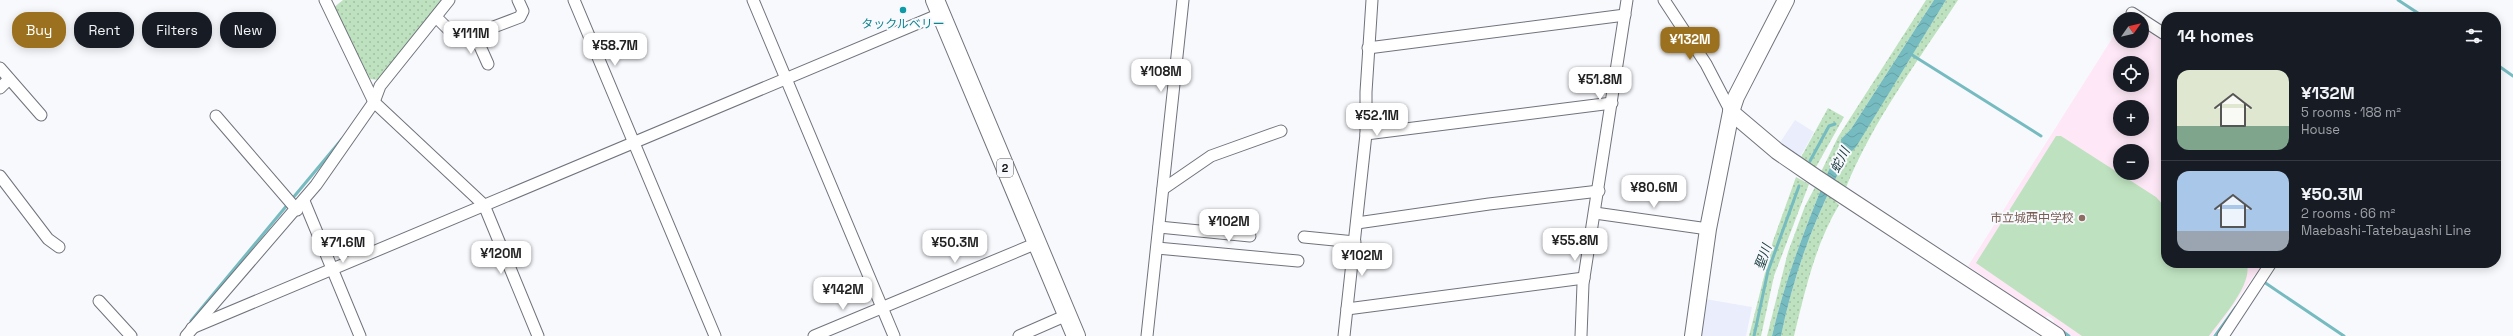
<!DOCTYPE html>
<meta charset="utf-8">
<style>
:root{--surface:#171b24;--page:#20242c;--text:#f1f3f6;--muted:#9ea1a6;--line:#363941;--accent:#9b711f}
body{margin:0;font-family:"Space Grotesk","Noto Sans JP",sans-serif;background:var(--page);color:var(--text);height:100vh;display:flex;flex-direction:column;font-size:15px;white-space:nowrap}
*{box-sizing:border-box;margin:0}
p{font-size:13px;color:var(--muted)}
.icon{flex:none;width:22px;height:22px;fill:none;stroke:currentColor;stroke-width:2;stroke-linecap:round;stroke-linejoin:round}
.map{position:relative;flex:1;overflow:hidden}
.drawer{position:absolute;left:2161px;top:12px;width:340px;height:256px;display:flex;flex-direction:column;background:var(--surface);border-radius:16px;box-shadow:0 2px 10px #0003}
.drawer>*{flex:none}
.top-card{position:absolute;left:12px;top:12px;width:380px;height:36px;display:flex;gap:8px}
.needle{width:26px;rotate:56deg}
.fabs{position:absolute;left:2113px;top:12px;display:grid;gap:8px}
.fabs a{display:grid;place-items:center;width:36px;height:36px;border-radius:50%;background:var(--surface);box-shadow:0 2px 10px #0003;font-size:20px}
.price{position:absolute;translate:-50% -34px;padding:0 9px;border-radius:8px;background:#fff;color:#222;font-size:13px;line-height:26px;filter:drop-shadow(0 1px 2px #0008)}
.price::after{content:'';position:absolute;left:50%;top:24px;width:12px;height:9px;margin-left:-6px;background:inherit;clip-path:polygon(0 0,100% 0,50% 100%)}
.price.selected{background:var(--accent);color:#fff}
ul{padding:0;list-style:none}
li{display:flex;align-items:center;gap:12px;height:100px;padding:0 16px}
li+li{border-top:1px solid var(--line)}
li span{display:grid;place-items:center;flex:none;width:112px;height:80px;border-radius:12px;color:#555}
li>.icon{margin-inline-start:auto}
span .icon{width:48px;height:48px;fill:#fffc;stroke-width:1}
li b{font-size:17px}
h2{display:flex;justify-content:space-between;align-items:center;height:48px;padding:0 16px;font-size:17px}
.chip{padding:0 14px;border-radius:16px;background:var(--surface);box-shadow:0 2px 10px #0003;font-size:14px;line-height:36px}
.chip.selected{background:var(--accent);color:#fff}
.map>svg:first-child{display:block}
.built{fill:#eaeefc}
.education{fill:#fee8f7;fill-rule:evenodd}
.grass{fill:url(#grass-dots)}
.garden{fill:#bee2bf}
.water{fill:url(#water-waves)}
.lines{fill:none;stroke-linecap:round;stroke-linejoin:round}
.stream{stroke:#76bbc0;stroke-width:3}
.street-casing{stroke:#70737c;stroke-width:13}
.secondary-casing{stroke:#70737c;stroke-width:18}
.primary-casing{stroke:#70737c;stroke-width:20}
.street{stroke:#fff;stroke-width:11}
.secondary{stroke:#fff;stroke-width:16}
.primary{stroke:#fff;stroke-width:18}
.culture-dot{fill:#0f9aa8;stroke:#f8f9fd;stroke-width:1.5}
.education-dot{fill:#8d6e63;stroke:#f8f9fd;stroke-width:1.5}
.labels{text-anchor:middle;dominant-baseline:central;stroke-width:4;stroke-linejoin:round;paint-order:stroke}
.shield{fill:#f8f9fd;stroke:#56575a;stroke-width:1}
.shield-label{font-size:11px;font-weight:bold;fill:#101114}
.culture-label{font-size:12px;fill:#0d838f;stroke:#f8f9fd}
.education-label{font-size:12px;fill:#785e54;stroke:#f8f9fd;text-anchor:end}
.water-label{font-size:13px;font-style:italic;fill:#15383a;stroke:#f8f9fd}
</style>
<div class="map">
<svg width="2513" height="336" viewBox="0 0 2513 336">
<defs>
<pattern id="grass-dots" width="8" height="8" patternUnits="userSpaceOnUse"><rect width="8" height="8" fill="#bee2bf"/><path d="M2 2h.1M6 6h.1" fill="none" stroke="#a2c1a3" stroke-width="1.8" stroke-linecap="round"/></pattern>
<pattern id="water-waves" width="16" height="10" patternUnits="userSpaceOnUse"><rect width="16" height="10" fill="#76bbc0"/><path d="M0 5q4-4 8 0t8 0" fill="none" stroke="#65a0a4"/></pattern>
</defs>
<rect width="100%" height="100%" fill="#f8f9fd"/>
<g class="built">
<path d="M1795 120 1814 132 1799 159 1779 144Z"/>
<path d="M1705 299 1752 307 1746 336H1700Z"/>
</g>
<path class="education" d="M2142 23 2166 39V263H2266L2258 276 2255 274 2212 336H2072L2053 324 2054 320 2048 316 2045 318 1968 266 2120 26V41H2142ZM2120 63H2142V85H2120ZM2120 107H2142V129H2120ZM2120 151H2142V173H2120Z"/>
<g class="grass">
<path d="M343 0H443L379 80 370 79 333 8Z"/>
<path d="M1926 0H1934L1851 129 1841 139C1842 149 1832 162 1828 172 1806 226 1785 279 1772 336H1767L1788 252 1805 206 1821 176 1820 174 1838 137Z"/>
<path d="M1946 0H1958C1918 61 1872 122 1845 190L1842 189 1836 202 1839 205C1815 245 1805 291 1794 336H1781C1792 282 1810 229 1835 180 1841 168 1846 156 1856 146Z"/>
<path d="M1828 108 1844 117 1816 167 1812 170 1800 159Z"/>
<path d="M1796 177 1809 184 1774 276 1761 336H1749L1773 241Z"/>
</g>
<path class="garden" d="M2056 136H2061L2156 197 2166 208V263L2247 265C2252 285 2221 319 2209 336H2082L1976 263Z"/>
<path class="water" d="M1934 0H1946L1856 147C1846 156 1841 168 1835 180 1810 229 1792 282 1781 336H1772C1785 279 1806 226 1828 172 1832 162 1842 149 1841 139L1851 129Z"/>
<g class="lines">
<g class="stream">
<path d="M2398 0 2424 17"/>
<path d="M1909 53 2041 136"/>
<path d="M2496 64 2513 76"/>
<path d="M1810 161 1829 126 1835 124"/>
<path d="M292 199 342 139"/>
<path d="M2264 282 2344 336"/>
<path d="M191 321 288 204"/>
<path d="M2062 331 2069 336"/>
<path d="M1754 336 1768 271 1799 186"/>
<path d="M2215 336 2236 307"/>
</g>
<defs>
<g id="street">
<path d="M325 0 374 102 484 205 538 336"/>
<path d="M574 0 715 336"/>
<path d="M753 0 894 336"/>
<path d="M1664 0 1706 64 1731 112"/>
<path d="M2132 13 2166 35"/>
<path d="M436 17 459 40 520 17 523 11 518 0"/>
<path d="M475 35 488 64"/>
<path d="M1368 48 1625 15"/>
<path d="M0 68 41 115"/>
<path d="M0 88 9 79"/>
<path d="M216 116 297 210"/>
<path d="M1366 134 1612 103"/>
<path d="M0 176 48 239 59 247"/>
<path d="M1163 189 1211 156 1281 131"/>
<path d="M304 201 360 336"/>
<path d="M1595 213 1708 229"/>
<path d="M1357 223 1489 204 1599 191"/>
<path d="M1159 227 1250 236"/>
<path d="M1304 237 1355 242"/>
<path d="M1157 248 1298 261"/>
<path d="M99 301 131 336"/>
<path d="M1347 309 1584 278"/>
<path d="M192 328 940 14"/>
<path d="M186 336 316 185 374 102 380 86 449 0"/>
<path d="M814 336 1037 243"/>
<path d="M1019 336 1067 315"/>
<path d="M1147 336 1183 0"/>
<path d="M1344 336 1366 134V92L1372 0"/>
<path d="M1581 336 1583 284 1627 0"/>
<path d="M2223 336 2271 263"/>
</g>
<g id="secondary">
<path d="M1731 112 1777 151 1815 177 2057 336"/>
<path d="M1693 336 1708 229 1731 112 1736 97 1786 0"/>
</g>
<path id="primary" d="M935 0 1076 336"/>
</defs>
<use href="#street" class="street-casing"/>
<use href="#secondary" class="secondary-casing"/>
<use href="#primary" class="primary-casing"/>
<use href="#street" class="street"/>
<use href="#secondary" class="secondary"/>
<use href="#primary" class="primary"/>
</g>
<circle class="culture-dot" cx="903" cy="10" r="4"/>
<circle class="education-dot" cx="2082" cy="218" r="4"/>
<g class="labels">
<rect class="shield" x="997" y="159" width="16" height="18" rx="3"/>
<g class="shield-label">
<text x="1005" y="168">2</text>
</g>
<g class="culture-label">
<text x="903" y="24">タックルベリー</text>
</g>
<g class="education-label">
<text x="2074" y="218">市立城西中学校</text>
</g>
<g class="water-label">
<text transform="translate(1840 160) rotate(-63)">蛇川</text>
<text transform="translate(1763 257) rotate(-71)">聖川</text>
</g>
</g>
</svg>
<div class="fabs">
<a><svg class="needle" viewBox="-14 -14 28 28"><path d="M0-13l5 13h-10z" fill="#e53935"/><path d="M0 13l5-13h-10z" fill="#9ea1a6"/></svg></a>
<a><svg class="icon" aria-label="locate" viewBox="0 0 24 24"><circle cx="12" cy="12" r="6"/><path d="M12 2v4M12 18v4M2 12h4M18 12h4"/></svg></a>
<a>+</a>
<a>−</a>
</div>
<b class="price" style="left:471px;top:55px">¥111M</b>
<b class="price selected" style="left:1690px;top:61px">¥132M</b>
<b class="price" style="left:615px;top:67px">¥58.7M</b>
<b class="price" style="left:1161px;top:93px">¥108M</b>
<b class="price" style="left:1600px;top:101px">¥51.8M</b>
<b class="price" style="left:1377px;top:137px">¥52.1M</b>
<b class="price" style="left:1654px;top:209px">¥80.6M</b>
<b class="price" style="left:1229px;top:243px">¥102M</b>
<b class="price" style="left:1575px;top:262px">¥55.8M</b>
<b class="price" style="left:343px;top:264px">¥71.6M</b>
<b class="price" style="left:955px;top:264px">¥50.3M</b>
<b class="price" style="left:501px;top:275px">¥120M</b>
<b class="price" style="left:1362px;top:277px">¥102M</b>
<b class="price" style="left:843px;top:311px">¥142M</b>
<div class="top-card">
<a class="chip selected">Buy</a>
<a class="chip">Rent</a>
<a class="chip">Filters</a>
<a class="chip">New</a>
</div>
<section class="drawer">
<h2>14 homes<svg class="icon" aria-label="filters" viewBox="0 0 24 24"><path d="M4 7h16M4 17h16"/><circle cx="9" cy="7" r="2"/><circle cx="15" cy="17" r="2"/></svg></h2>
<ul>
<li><span style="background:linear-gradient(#dfe7d0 70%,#7fa58c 0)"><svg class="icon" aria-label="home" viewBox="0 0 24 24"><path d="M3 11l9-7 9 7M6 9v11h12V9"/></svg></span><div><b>¥132M</b><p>5 rooms · 188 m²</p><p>House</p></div></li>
<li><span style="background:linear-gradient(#a9c7e8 75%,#9aa5b1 0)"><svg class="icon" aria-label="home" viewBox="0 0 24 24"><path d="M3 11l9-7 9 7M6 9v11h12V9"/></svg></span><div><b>¥50.3M</b><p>2 rooms · 66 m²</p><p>Maebashi-Tatebayashi Line</p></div></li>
</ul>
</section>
</div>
